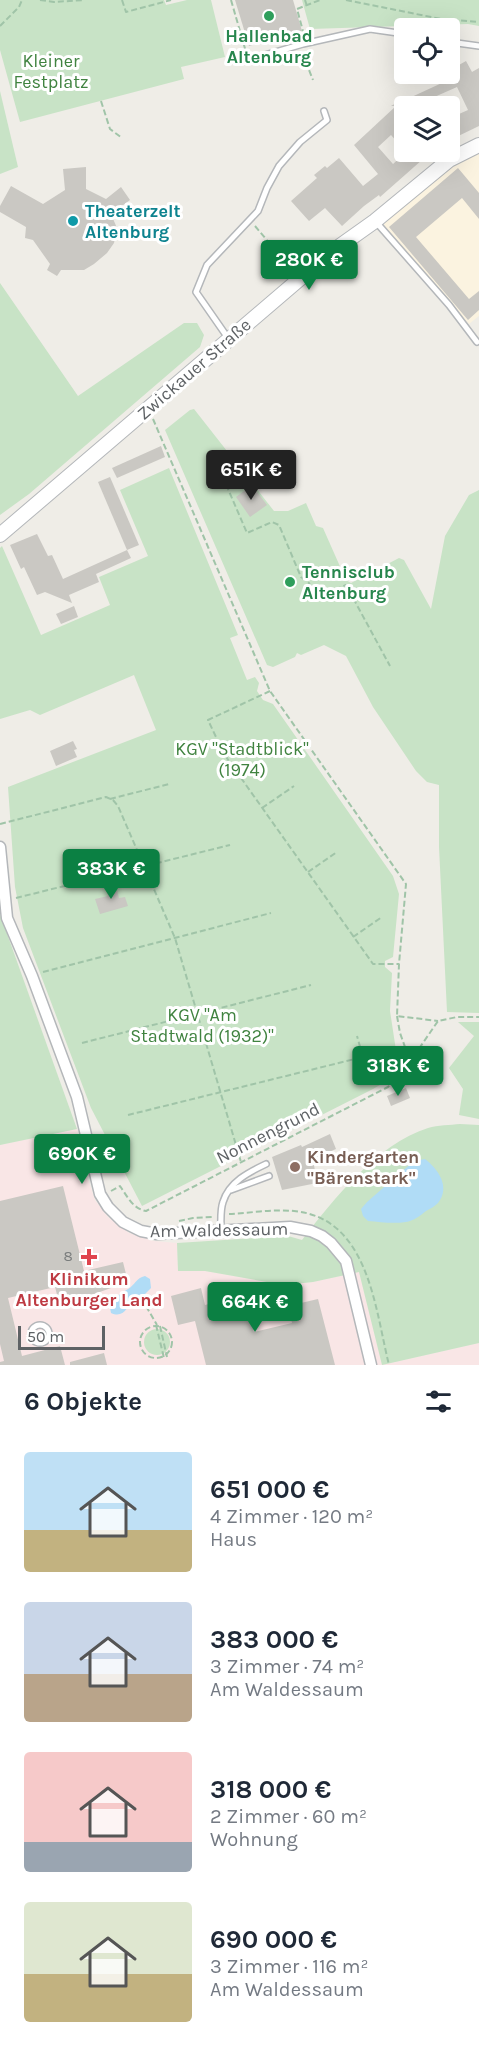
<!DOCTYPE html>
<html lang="de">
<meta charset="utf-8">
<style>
:root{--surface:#fff;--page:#f6f6f7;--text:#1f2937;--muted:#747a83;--accent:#0b8043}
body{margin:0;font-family:Karla,sans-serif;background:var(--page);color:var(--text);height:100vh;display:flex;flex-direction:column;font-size:22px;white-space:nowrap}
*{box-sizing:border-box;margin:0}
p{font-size:20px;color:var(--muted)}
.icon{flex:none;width:33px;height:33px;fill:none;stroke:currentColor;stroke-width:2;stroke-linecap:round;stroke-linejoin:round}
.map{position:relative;height:1365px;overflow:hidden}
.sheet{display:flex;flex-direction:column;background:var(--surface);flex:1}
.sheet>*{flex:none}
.tools{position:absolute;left:394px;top:18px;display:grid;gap:12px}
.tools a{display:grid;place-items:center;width:66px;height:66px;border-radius:6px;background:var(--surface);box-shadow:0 6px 24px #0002;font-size:30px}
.scale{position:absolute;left:18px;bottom:15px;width:87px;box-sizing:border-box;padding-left:6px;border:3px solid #5e6265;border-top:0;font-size:16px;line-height:21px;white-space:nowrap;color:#5e6265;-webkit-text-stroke:4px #fff;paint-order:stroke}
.price{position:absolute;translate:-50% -51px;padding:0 14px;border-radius:6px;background:var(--accent);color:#fff;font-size:20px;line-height:39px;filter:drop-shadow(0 2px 3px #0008)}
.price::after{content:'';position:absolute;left:50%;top:36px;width:18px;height:14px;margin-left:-9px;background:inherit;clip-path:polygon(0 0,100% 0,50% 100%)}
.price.selected{background:#222;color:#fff}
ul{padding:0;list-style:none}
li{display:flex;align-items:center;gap:18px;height:150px;padding:0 24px}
li span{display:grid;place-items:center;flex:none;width:168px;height:120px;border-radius:6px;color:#555}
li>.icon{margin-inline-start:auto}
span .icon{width:72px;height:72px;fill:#fffc;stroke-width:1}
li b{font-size:26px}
h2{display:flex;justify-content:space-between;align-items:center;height:72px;padding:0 24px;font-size:26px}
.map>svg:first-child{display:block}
.commercial{fill:#fbf3e0}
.medical{fill:#f9e6e6}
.green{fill:#c8e3c6}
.water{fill:#b0dcf6}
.building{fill:#cac8c3}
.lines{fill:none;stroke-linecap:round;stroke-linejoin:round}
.service-casing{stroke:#b4b7ba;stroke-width:8}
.minor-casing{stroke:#b4b7ba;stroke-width:13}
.tertiary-casing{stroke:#b4b7ba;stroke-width:16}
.path{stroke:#a0c4a8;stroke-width:2;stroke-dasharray:6 3;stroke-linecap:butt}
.service{stroke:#fff;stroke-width:5}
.minor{stroke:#fff;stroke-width:10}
.tertiary{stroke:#fff;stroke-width:14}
.leisure-dot{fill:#2e9e5b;stroke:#fff;stroke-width:2}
.culture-dot{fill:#0f9aa8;stroke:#fff;stroke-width:2}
.education-dot{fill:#8d6e63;stroke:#fff;stroke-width:2}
.health-dot{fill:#e0444e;stroke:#fff;stroke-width:2}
.labels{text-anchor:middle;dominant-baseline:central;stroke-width:6;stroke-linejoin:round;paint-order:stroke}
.number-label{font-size:15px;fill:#797c7c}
.leisure-label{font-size:18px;font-weight:bold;fill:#27864d;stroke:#fff}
.park-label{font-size:18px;fill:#408340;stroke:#fff}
.culture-label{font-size:18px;font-weight:bold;fill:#0d838f;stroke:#fff;text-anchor:start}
.street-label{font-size:18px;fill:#5e6265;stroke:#fff}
.education-label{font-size:18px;font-weight:bold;fill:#785e54;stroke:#fff;text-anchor:start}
.health-label{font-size:18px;font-weight:bold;fill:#be3a42;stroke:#fff}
</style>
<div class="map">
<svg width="479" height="1365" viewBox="0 0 479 1365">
<rect width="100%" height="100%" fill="#efede7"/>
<path class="commercial" d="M479 152V316L469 324 382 223 451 164Z"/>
<path class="medical" d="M77 1129 86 1173 95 1200 108 1217 129 1233 154 1241 177 1243 178 1271H205L284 1285 313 1282 359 1272 382 1365 479 1343V1365H0V1145Z"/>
<g class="green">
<path d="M0 0H164L166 5 187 0H211L225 57 181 67 184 79 20 122 0 50Z"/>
<path d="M302 0H479V26L468 24 310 29Z"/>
<path d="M0 91 18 167 0 174Z"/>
<path d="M0 283 78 396 184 323H197L204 335 200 347 29 494 0 515Z"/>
<path d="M194 409 274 511H288L306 503 316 526 323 528 346 580 351 583 399 558 404 560 431 609 445 536 469 495 479 490V1013L447 1012 439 847V785L427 782 416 771 373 707 346 656 324 645 301 655 297 653 295 657 273 667 267 665 165 430 190 410Z"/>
<path d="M169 468 238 635 230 638 247 680 255 677 259 683 257 691 263 700 273 704 393 876 399 894 393 957 385 961V967L392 973 390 1011 399 1070 385 1082 373 1089 142 1206 91 1108 23 928 15 887 8 787 156 730 134 675 40 715 30 710 0 719V548L2 546 41 635 110 605 99 577 148 556 120 490Z"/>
<path d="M0 914 77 1129 0 1145Z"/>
<path d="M458 1022H479V1119L459 1115 463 1089 449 1068 474 1036Z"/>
<path d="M460 1124 479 1125V1343L382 1365 359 1272 313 1282 284 1285 205 1271H178L177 1243 288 1236 302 1240C334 1199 377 1144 428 1128 438 1125 450 1125 460 1124Z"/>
<circle cx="157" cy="1342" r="13"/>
</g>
<g class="water">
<path d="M425 1159C438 1169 451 1187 438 1203 435 1206 430 1209 426 1211 420 1216 413 1221 406 1222 393 1224 380 1222 368 1221L363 1216 361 1209 367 1202 414 1161Z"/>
<path d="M145 1276 150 1279 151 1288 140 1299H135C127 1306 124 1319 111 1313L109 1302C116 1297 121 1293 128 1289 135 1285 136 1278 145 1276Z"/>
</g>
<g class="building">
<path d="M235 0H293L302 31 249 46Z"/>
<path d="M466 61 472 72 479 68V126L450 140V118L468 110 457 87 414 106H405V151L391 135 378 147 393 164 406 152H431L380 197 379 195 364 206 342 226 325 208 309 221 291 201 317 178 314 175 325 166 327 168 339 158 363 186 378 174 354 145 396 106H391L405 98V100L444 82 440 74H450V70Z"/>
<path d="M86 167V189L106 199 121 187 130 200 111 214 117 228 114 243 107 253 94 264 84 270H61L57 276 47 270 50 264 33 240 25 238 26 227 0 212V206L11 186 43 204 65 190 63 169Z"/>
<path d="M458 168 479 193V219L462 198 416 237 469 299 479 291V310L468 320 389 227Z"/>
<path d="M161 446 165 457 117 478 112 468Z"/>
<path d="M110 477 139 545 127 550 98 482Z"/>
<path d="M252 485 267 505 250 517 236 497Z"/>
<path d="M37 534 48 556 52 555 63 579 127 550 131 558 96 574 99 582 69 595 72 603 45 592 37 595 24 567 21 569 10 545Z"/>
<path d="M74 606 78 617 61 624 56 614Z"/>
<path d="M73 741 77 749 74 750 77 757 56 766 50 751Z"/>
<path d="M115 882 119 898 125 897 128 906 100 914 95 899 108 896 105 885Z"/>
<path d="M406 1088 410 1098 391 1106 387 1096Z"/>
<path d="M330 1134 336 1149 313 1159 317 1183 282 1190 272 1157 301 1145 302 1147Z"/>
<path d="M63 1186 84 1271 123 1262 128 1282 60 1306 55 1287 8 1298 22 1356 60 1346 65 1365H0V1362L4 1361 0 1344V1201Z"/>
<path d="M201 1288 205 1305 244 1295 254 1332 292 1323 288 1306 318 1299 335 1365H206L195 1321 178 1325 171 1296Z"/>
<path d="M104 1353 107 1365H70V1362Z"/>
</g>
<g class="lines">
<defs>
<g id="service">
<path d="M450 42 479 46"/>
<path d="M248 60 303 44 370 29 405 34"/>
<path d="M376 222 449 305 477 342"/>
<path d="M228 338 196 292 207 265 258 211 267 188 279 166 300 142 327 120 324 111"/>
<path d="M231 1190 269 1176"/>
<path d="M221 1231C221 1222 220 1210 223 1202 229 1182 249 1172 266 1164"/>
<circle cx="40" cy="1334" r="9"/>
</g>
<path id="minor" d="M0 847 7 918 32 976 77 1097 100 1194 108 1207 123 1222 141 1231 157 1234 290 1227 311 1231 322 1236 331 1243 346 1261 371 1365"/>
<path id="tertiary" d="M0 535 330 253 375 221 449 160 479 145"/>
</defs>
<use href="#service" class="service-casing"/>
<use href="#minor" class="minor-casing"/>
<use href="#tertiary" class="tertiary-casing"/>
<g class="path">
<path d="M40 0 54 2 84 0"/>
<path d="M122 0 126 12 171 0"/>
<path d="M231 0 246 52"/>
<path d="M305 0 307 6"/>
<path d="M346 0 441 19 479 22"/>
<path d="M0 26 19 7 22 0"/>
<path d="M304 35 297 9 320 0"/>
<path d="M304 53 307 65 313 80"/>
<path d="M101 101 110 129 122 138"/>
<path d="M255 226 292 270"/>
<path d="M153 419 270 691 406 884 399 964 397 1016 438 1021"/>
<path d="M219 468 247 533 272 522 279 525 301 577 309 583 314 594 321 596 346 585 390 666"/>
<path d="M270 691 208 720 224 754 373 964H399"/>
<path d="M110 799 169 784"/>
<path d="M262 808 294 786"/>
<path d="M0 824 106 797 113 800 118 806 175 938 241 1162"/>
<path d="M308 872 337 852"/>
<path d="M16 898 230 845"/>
<path d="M353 937 382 917"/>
<path d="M43 972 271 913"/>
<path d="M397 1016 400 1033 410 1061"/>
<path d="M82 1043 311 985"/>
<path d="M128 1115 363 1057 357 1036"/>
<path d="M111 1191 120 1186C127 1196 133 1209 146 1211L388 1087 405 1069 438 1021 457 1017H479"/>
<path d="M229 1214C250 1213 273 1209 294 1211 369 1218 375 1309 389 1365"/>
<path d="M179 1221 193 1218 212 1217"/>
<path d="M146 1306 157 1325"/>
<path d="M253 1312 279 1306 288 1293"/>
<path d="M156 1325 164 1358"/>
<circle cx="156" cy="1342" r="16"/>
<path d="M160 1326 167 1357"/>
</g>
<use href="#service" class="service"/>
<use href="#minor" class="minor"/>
<use href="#tertiary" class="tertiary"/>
</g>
<g class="leisure-dot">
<circle cx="269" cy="16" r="6"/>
<circle cx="290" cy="582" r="6"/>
</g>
<circle class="culture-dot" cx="73" cy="221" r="6"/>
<circle class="education-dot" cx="295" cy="1167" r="6"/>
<path class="health-dot" d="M86 1248h6v6h6v6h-6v6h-6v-6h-6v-6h6z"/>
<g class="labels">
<g class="number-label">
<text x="68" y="1256">8</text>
</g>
<g class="leisure-label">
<text x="269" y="36">Hallenbad<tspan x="269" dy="21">Altenburg</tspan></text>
<text x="302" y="572" text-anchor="start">Tennisclub<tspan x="302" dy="21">Altenburg</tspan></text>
</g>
<g class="park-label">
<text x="51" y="61">Kleiner<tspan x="51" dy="21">Festplatz</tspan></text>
<text x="242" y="749">KGV "Stadtblick"<tspan x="242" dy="21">(1974)</tspan></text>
<text x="202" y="1015">KGV "Am<tspan x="202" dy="21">Stadtwald (1932)"</tspan></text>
</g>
<g class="culture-label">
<text x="85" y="211">Theaterzelt<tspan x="85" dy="21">Altenburg</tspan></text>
</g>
<g class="street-label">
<text transform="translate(194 369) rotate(-41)">Zwickauer Straße</text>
<text transform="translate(268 1133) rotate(-27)">Nonnengrund</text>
<text transform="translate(219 1230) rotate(-1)">Am Waldessaum</text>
</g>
<g class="education-label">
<text x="307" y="1157">Kindergarten<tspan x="307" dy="21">"Bärenstark"</tspan></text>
</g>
<g class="health-label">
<text x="89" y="1279">Klinikum<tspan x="89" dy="21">Altenburger Land</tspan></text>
</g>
</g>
</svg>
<div class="tools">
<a><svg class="icon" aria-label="locate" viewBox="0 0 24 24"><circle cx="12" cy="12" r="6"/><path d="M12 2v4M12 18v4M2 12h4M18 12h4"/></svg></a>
<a><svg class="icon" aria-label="layers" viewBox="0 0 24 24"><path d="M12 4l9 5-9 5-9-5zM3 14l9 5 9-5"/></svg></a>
</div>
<div class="scale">50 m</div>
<b class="price" style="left:309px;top:291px">280K €</b>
<b class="price selected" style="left:251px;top:501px">651K €</b>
<b class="price" style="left:111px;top:900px">383K €</b>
<b class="price" style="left:398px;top:1097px">318K €</b>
<b class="price" style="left:82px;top:1185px">690K €</b>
<b class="price" style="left:255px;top:1333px">664K €</b>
</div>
<section class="sheet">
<h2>6 Objekte<svg class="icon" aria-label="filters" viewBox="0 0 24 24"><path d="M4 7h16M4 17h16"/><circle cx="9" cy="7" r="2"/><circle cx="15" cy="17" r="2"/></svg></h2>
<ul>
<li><span style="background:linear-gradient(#bfe0f5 65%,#c2b280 0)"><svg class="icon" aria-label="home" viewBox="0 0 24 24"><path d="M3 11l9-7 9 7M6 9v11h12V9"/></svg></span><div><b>651 000 €</b><p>4 Zimmer · 120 m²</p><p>Haus</p></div></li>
<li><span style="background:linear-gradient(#c9d6e8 60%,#b9a48a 0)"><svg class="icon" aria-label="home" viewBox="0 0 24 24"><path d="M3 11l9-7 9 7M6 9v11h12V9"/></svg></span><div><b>383 000 €</b><p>3 Zimmer · 74 m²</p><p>Am Waldessaum</p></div></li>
<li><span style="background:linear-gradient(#f6c9c9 75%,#9aa5b1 0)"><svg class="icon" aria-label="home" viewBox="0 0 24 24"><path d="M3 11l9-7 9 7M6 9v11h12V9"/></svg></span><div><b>318 000 €</b><p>2 Zimmer · 60 m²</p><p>Wohnung</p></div></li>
<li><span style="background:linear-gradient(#dfe7d0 60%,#c2b280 0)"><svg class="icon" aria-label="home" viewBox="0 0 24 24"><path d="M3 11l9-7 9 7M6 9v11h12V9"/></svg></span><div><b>690 000 €</b><p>3 Zimmer · 116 m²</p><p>Am Waldessaum</p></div></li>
</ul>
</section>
